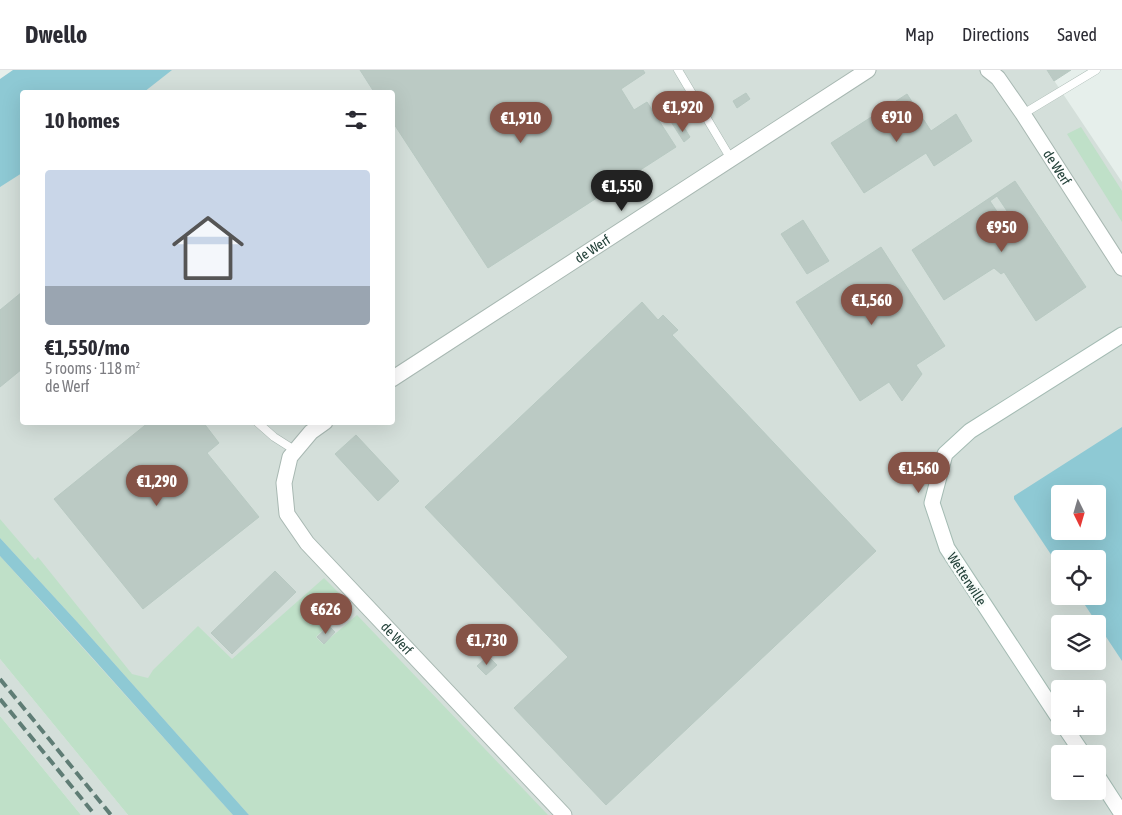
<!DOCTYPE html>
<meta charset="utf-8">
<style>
:root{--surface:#fff;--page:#f7f7f7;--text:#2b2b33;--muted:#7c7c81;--line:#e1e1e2;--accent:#855347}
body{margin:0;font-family:"Asap Condensed",sans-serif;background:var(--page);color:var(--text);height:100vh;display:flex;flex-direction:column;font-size:19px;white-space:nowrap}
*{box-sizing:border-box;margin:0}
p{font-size:16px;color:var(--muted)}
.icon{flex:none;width:28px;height:28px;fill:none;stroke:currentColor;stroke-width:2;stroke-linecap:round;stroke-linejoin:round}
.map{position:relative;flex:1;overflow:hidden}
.panel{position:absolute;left:20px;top:20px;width:375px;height:335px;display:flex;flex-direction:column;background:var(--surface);border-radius:5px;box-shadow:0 5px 20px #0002}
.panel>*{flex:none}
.needle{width:32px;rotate:175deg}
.buttons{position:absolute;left:1051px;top:415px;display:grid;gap:10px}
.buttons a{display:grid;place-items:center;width:55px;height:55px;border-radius:5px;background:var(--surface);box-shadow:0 5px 20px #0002;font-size:25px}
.price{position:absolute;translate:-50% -42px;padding:0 11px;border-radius:18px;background:var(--accent);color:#fff;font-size:16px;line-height:32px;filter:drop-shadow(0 1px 2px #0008)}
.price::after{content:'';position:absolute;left:50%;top:30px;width:15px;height:11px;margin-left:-8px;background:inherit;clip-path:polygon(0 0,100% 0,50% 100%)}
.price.active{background:#222;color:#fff}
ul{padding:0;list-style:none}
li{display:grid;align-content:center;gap:10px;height:265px;padding:0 25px}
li+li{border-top:1px solid var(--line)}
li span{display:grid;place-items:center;height:155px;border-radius:5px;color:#555}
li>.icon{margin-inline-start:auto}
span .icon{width:90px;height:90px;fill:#fffc;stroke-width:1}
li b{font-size:21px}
h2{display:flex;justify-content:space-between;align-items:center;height:60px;padding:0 25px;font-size:21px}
header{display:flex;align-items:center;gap:30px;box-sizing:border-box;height:70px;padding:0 25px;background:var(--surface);border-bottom:1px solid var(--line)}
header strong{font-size:24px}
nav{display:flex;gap:28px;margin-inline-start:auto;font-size:18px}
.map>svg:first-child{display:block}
.built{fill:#d4dfda;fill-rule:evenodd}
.green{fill:#bfe0c8}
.water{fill:#8ec9d4;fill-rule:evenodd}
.building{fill:#bbcac4;stroke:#b8c9c2;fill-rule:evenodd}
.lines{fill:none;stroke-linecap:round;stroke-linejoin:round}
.lane-casing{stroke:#a8b8b2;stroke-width:9}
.street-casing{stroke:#a8b8b2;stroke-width:17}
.secondary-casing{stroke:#a4bbb3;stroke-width:17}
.lane{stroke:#fff;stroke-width:8}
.street{stroke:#fff;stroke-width:15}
.secondary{stroke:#fff;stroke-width:15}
.rail{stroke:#5f7d75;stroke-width:4;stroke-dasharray:10 5;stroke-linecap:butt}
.labels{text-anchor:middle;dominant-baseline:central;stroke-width:5;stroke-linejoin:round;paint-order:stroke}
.street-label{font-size:14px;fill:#24423a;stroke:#f7fbf9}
</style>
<header>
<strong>Dwello</strong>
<nav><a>Map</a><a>Directions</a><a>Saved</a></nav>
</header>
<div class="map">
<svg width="1122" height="745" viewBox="0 0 1122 745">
<rect width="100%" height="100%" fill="#e6efeb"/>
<g class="built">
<path d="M72 0H1047L1122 112V374L1032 436 1060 489V526H1091L1122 574V745H209L0 511V46L22 32V352H392V22H37ZM1060 554H1098V591H1060ZM1060 619H1098V656H1060ZM1060 684H1098V721H1060Z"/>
<path d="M0 589 128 745H81L0 646Z"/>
</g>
<g class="green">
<path d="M1081 57 1122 121V152L1067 64Z"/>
<path d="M0 449 35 490 38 487 132 604 148 608 153 600 198 556 232 589 324 508 346 530 342 541 316 567 323 574 357 545 548 745H249L79 554 0 468Z"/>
<path d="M0 486 233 745H128L0 589Z"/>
<path d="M0 646 81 745H0Z"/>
</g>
<g class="water">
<path d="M13 0H172L144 22H22V103L0 117V9Z"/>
<path d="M1122 357V591L1079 526H1098V489H1060V498L1014 429V426ZM1060 424H1098V461H1060Z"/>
<path d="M0 468 79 554 249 745H233C155 659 79 571 0 486Z"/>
</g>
<g class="building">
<path d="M360 0H643L645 3 621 19 634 40 647 32 676 77 488 198 392 51V22H374Z"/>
<path d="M1047 0H1071L1054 11Z"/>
<path d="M746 23 750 29 737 38 733 31Z"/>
<path d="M907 24 931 61 956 44 972 71 934 96 926 83 864 123 831 73Z"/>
<path d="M672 39 682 54 675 58 666 44Z"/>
<path d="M682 54 690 67 684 72 675 58Z"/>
<path d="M1015 111 1086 217 1036 251 1004 202 1001 204 994 198 944 230 912 180ZM997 126 1023 165 1016 170 990 131Z"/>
<path d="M803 150 829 191 807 204 781 164Z"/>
<path d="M881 177 945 276 916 295 922 304 902 331 889 312 860 331 796 232Z"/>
<path d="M22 222V299L0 317V240Z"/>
<path d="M642 232 658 250 663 245 678 260 672 265 876 481 606 735 514 638 568 587 425 437Z"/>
<path d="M149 352H203L219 373 207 383 259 447 143 539 54 429Z"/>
<path d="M356 365 399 411 378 431 335 384Z"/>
<path d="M275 501 296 522 232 584 211 563Z"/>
<path d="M329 556 335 562 324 574 317 567Z"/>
<path d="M488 586 497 595 486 605 477 596Z"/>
</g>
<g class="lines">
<defs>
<g id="lane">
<path d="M678 0 731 89"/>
<path d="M1023 44 1096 0"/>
<path d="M257 352 274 367 296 381"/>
</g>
<g id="street">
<path id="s1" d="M988 0 998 8 1023 44 1122 198"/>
<path id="s2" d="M392 309 868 0"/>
<path id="s3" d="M325 352 311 362 290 387 284 413 287 444 307 473 564 745"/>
</g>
<g id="secondary">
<path d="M1060 650 947 478 932 433 945 384 970 361 1122 265"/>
<path d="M1064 656 1083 684"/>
<path d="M1098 707 1122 744"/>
</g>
</defs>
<use href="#lane" class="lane-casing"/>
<use href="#street" class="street-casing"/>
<use href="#secondary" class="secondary-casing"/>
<use href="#lane" class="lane"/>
<use href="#street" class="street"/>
<use href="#secondary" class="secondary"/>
<g class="rail">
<path d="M0 609 111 745"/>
<path d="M0 629 95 745"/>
</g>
</g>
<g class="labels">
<g class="street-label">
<text stroke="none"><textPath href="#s1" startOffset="120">de Werf</textPath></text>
<text stroke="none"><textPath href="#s2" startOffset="239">de Werf</textPath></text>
<text transform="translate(967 509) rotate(57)">Wetterwille</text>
<text stroke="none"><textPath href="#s3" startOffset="274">de Werf</textPath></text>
</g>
</g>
</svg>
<div class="buttons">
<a><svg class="needle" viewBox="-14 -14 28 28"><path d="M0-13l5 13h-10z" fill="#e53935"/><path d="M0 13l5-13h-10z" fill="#7c7c81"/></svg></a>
<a><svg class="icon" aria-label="locate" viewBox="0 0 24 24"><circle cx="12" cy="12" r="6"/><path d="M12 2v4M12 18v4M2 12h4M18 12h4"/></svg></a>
<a><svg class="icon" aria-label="layers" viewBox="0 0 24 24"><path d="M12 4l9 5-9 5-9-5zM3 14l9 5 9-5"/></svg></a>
<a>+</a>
<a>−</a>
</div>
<b class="price" style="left:683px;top:63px">€1,920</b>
<b class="price" style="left:897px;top:73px">€910</b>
<b class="price" style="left:521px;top:74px">€1,910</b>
<b class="price active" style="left:622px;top:142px">€1,550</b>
<b class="price" style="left:1002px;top:183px">€950</b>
<b class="price" style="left:872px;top:256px">€1,560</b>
<b class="price" style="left:919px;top:424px">€1,560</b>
<b class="price" style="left:157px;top:437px">€1,290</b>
<b class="price" style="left:326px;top:565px">€626</b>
<b class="price" style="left:487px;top:596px">€1,730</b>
<section class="panel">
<h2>10 homes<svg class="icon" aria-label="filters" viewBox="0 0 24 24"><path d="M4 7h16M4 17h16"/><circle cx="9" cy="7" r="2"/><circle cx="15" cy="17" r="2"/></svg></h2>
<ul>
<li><span style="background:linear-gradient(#c9d6e8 75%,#9aa5b1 0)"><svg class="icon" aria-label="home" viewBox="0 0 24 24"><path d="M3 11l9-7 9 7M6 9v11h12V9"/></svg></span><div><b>€1,550/mo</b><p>5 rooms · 118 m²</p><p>de Werf</p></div></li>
</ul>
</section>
</div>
